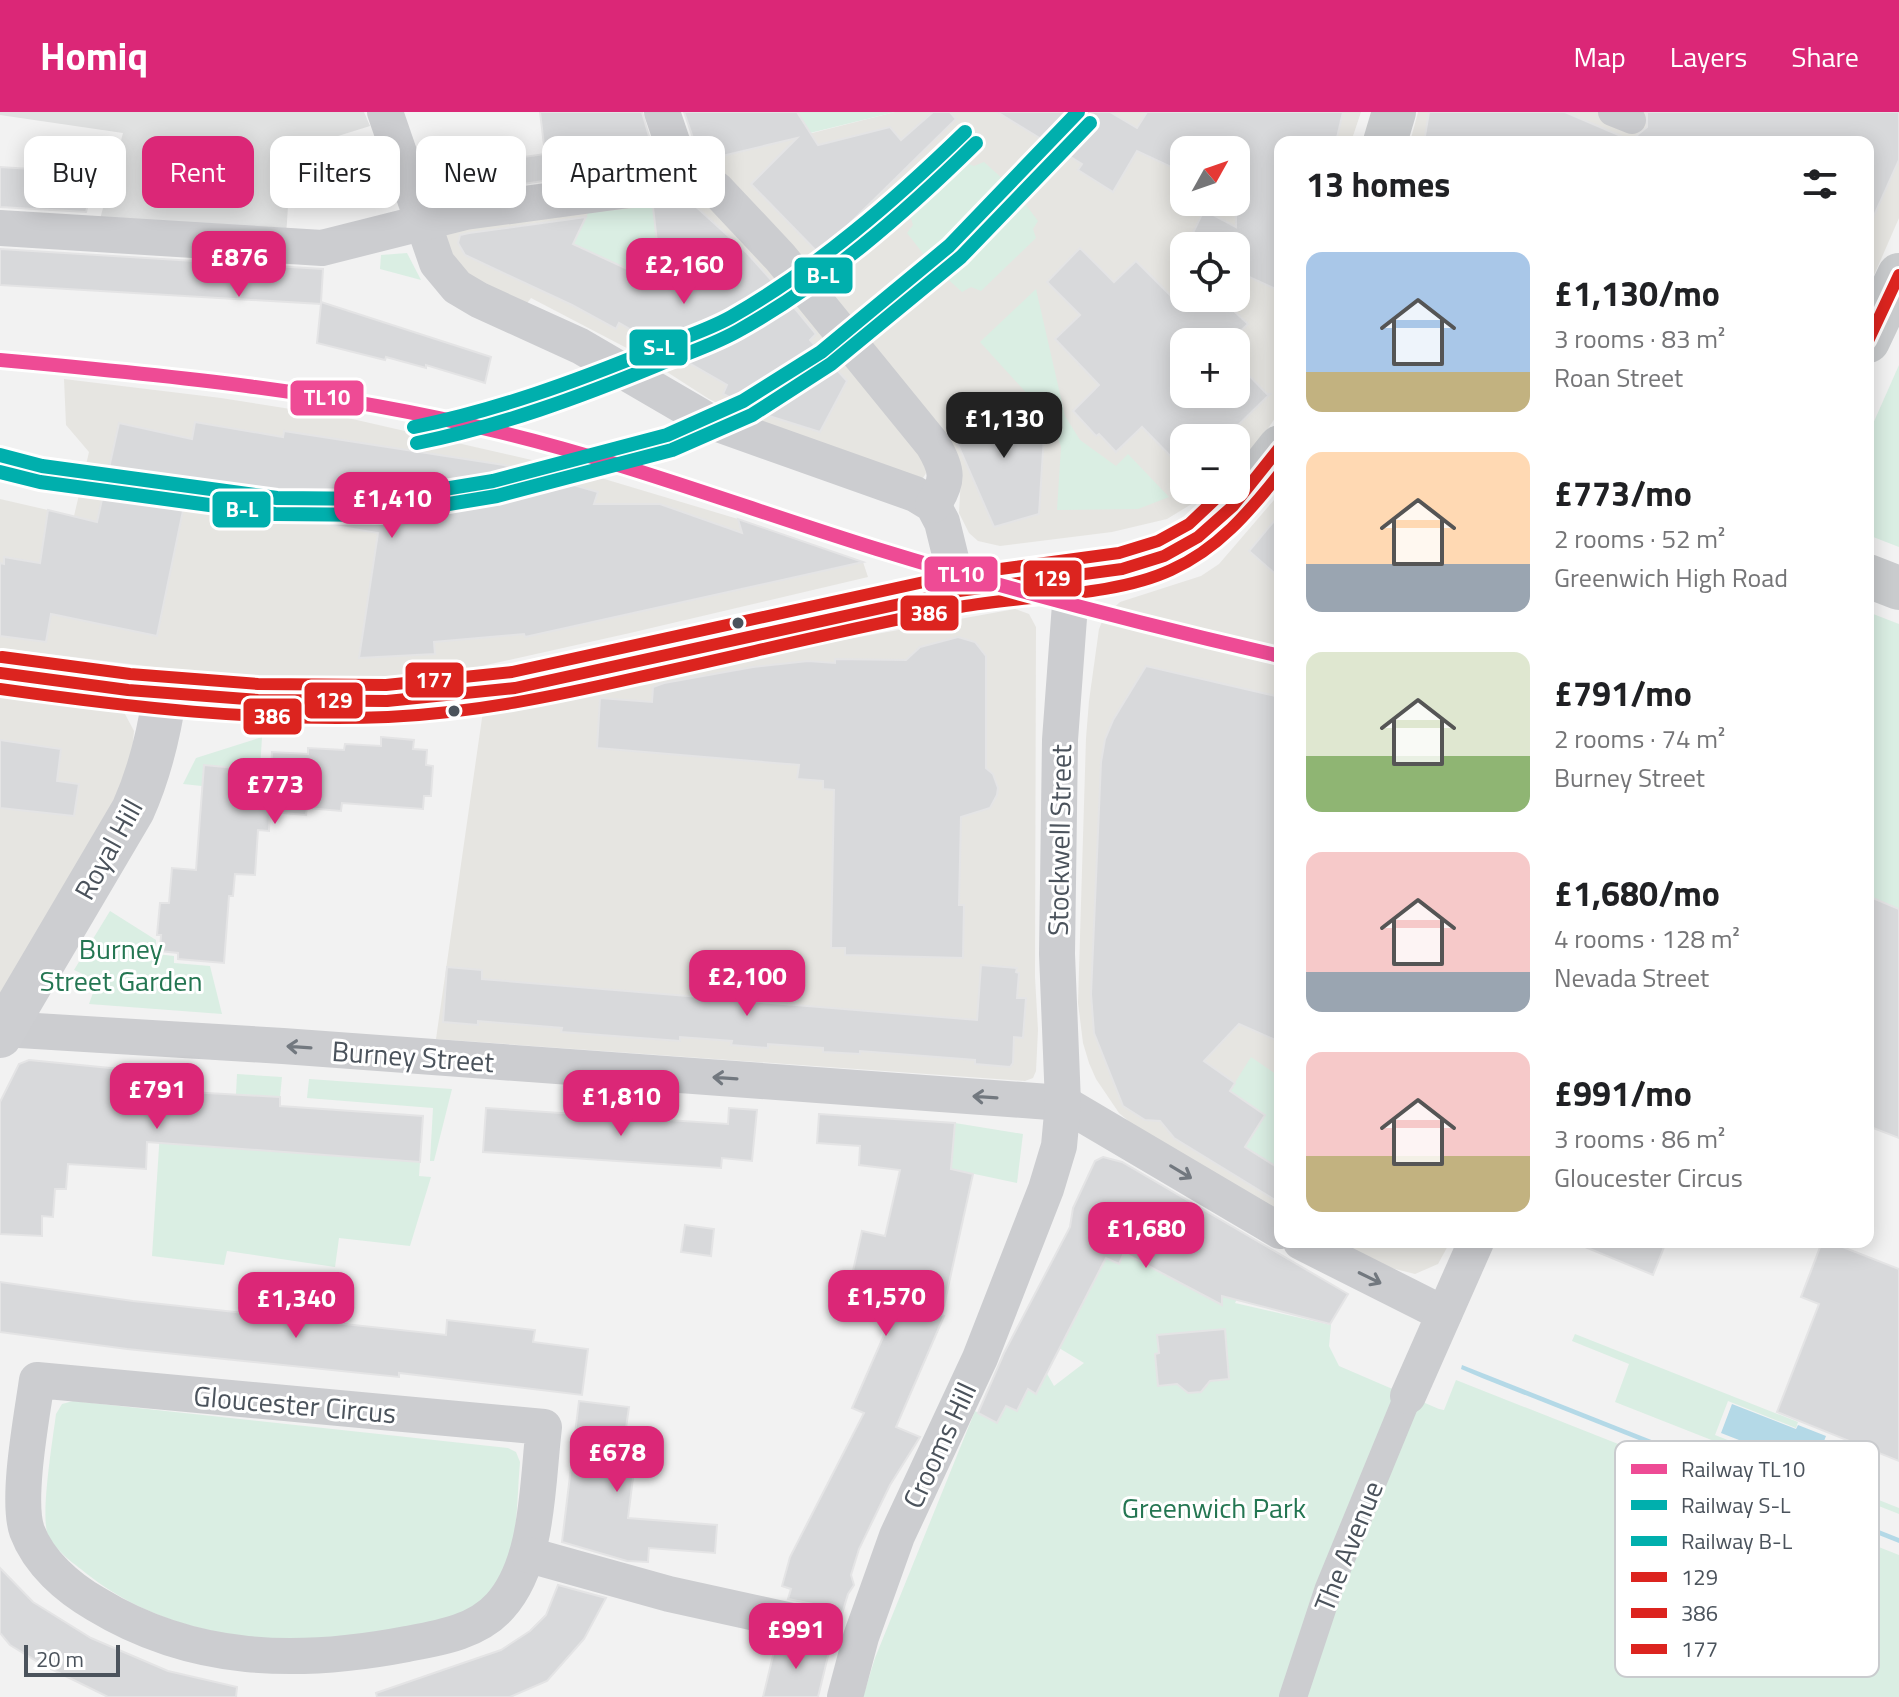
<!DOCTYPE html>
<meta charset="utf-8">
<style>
:root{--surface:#fff;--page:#f2f2f2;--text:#202124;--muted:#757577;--accent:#db2777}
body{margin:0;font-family:"Titillium Web",sans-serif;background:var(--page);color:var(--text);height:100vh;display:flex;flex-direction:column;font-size:30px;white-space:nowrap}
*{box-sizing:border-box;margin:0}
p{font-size:26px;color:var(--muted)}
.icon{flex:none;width:44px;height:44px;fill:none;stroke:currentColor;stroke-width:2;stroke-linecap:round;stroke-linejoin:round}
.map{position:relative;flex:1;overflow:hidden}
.side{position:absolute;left:1274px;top:24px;width:600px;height:1112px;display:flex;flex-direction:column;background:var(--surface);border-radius:16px;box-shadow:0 4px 20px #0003}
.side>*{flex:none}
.top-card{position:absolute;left:24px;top:24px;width:760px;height:72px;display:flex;gap:16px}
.needle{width:52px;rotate:50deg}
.buttons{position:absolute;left:1170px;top:24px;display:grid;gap:16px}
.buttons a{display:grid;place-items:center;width:80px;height:80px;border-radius:16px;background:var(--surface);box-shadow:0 4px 20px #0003;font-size:40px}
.scale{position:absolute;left:24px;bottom:20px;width:96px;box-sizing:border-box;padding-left:8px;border:4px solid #4b535c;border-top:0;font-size:22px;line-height:28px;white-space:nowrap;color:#4b535c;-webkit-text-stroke:6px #fff;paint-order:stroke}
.price{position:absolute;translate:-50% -68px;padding:0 18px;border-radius:16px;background:var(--accent);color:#fff;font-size:26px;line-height:52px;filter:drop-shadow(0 2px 4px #0008)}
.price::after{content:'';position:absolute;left:50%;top:48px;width:24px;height:18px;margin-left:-12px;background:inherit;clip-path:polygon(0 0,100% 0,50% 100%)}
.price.on{background:#222;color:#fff}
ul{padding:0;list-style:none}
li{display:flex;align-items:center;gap:24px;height:200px;padding:0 32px}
li span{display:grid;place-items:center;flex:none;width:224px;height:160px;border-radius:16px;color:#555}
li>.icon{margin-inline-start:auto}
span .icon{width:96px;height:96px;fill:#fffc;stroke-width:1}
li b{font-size:34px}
h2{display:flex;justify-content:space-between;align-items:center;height:96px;padding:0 32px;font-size:34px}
.chip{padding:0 28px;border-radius:16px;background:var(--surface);box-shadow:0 4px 20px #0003;font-size:28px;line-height:72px}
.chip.on{background:var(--accent);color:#fff}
header{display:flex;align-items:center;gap:48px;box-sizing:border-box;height:112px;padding:0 40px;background:var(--accent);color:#fff}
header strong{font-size:38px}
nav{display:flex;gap:44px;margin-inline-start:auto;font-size:28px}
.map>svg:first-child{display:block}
.commercial{fill:#e6e5e1;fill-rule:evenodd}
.education{fill:#e0e1e1}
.green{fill:#daeee3}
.water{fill:#b4d9e7}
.building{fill:#d8d9db;stroke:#e4e4e5;stroke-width:2}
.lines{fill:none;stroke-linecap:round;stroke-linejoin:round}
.pedestrian{stroke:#cccdd0;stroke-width:28}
.minor{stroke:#cccdd0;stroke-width:36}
.secondary{stroke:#cdced1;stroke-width:44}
.primary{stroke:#c9cbcd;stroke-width:44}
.bus-1-casing{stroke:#fff;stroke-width:18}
.bus-2-casing{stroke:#fff;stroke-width:18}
.bus-3-casing{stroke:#fff;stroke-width:18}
.bus-1{stroke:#dc241f;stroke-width:12}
.bus-2{stroke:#dc241f;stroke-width:12}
.bus-3{stroke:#dc241f;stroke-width:12}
.rail-1-casing{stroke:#fff;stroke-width:20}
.rail-2-casing{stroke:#fff;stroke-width:20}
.rail-3-casing{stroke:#fff;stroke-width:20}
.rail-1{stroke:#ee4b95;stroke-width:14}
.rail-2{stroke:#00afad;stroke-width:14}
.rail-3{stroke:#00afad;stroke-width:14}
.oneway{stroke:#72787f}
.bus-dot{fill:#4b535c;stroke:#fff;stroke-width:3}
.labels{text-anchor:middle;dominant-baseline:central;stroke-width:6;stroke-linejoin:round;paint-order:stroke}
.street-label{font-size:28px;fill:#4b535c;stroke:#fff}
.park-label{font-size:28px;fill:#247652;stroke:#fff}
.key{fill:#fff;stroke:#c9cbce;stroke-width:2}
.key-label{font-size:22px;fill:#4b535c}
.line-badge{stroke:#fff;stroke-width:3}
.badge-label{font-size:22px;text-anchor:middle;font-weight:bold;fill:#fff}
</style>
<header>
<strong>Homiq</strong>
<nav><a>Map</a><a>Layers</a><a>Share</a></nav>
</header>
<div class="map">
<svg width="1899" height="1585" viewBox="0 0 1899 1585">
<rect width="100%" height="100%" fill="#f2f2f2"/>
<g class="commercial">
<path d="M895 0H1361L1351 30H1280V298L1264 323 1236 354V326H1184V378H1212L1208 382 1167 407 1112 420 1000 434 978 429 969 421 959 401 961 365 712 59 698 50ZM1184 38H1236V90H1184ZM1184 134H1236V186H1184ZM1184 230H1236V282H1184Z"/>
<path d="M1418 0H1899V106L1868 177V30H1410Z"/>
<path d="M681 81 703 89 744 129 927 348 928 358 923 366 919 367 732 299 709 287 642 244 531 186 525 194 476 171 454 149 444 117Z"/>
<path d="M64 267 221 286 348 306 571 357 738 407 863 450 868 465 630 521 419 568 243 566 0 536V387L74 404 89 340 66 313Z"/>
<path d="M1280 381V1106L1132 1012 1119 1001 1096 967 1089 951 1083 931 1078 891 1086 626 1089 589 1099 517 1104 505 1120 490 1201 464 1219 452Z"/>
<path d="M1015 497 1029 502 1036 515 1035 865 1038 918 1036 959 1033 966 1025 969 436 927 483 599 682 557Z"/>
<path d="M0 585 116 598 125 602 134 619 132 641 116 689 0 894Z"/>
<path d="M1324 1130H1450L1438 1152 1415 1162 1379 1153Z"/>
</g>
<path class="education" d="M0 0H364L370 14 319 30 290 65 286 124 99 111 123 21 0 3Z"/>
<g class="green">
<path d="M797 0H895L810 21Z"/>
<path d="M984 50 1014 77 1038 109 1033 117 1036 126 981 179 971 175 962 180 932 153 907 121 913 113 910 103 966 51 974 54Z"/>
<path d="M653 94 657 149 653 148 644 165 573 132 588 101Z"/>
<path d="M407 141 421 168 380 157 381 143Z"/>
<path d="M1036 177 1065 304 1080 328 1116 354 1128 342 1169 385 1138 397 1057 398 1061 335 1053 310 980 230Z"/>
<path d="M1899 253V435L1868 423V323Z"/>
<path d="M1868 500 1899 512V797L1868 784Z"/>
<path d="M262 625 260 658 204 653 202 674 183 672 196 646Z"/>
<path d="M110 799 156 828V842L174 844V851L210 854 222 902 89 892 94 878 87 864 74 858Z"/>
<path d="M1251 945 1280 965V1057L1245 1035 1265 1003 1226 985Z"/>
<path d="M164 957 174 958 169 1024 183 1025V1033L420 1050 419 1064 431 1065 410 1134 339 1126 335 1155 227 1139 224 1153 152 1144Z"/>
<path d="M237 962 282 965 280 985 236 982Z"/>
<path d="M309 967 452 977 434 1049H430L433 996 307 986Z"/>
<path d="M955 1011 1023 1022 1017 1071 951 1057Z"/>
<path d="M1124 1141 1243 1176 1235 1191 1331 1213 1329 1234 1339 1254 1439 1297 1444 1298 1456 1268 1899 1443V1585H863L875 1546 975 1299 997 1311 1006 1294 1017 1299 1028 1277 1035 1281 1046 1260 1054 1274 1084 1251 1059 1236 1106 1146 1118 1152Z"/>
<path d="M1575 1222 1798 1310 1796 1316 1728 1289 1715 1323 1899 1396V1402L1615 1290 1629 1252 1572 1229Z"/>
<path d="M73 1289 508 1336 516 1340 520 1350C517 1383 518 1421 508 1452 504 1467 490 1481 479 1491 462 1507 433 1510 411 1515 304 1537 181 1534 91 1465 76 1453 56 1440 48 1423 40 1404 53 1326 56 1302L62 1292Z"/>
</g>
<g class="water">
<path d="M1462 1253 1899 1426V1431L1482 1266 1461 1257Z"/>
<path d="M1732 1292 1796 1317 1798 1313 1826 1324 1813 1357 1721 1321Z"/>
</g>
<g class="building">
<path d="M540 0H642L657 52 443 84 437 57 545 42Z"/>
<path d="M684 0H797L818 33 890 15 901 28 933 0H950L956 7 847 114 857 125 829 152 751 72 797 26 701 49Z"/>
<path d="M997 0H1110L1137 16 1147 0H1343L1336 30H1280V179L1236 159V134H1194L1197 127 1192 123 1204 98 1236 115V38H1184V61L1137 39 1113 80 1078 58 1082 52Z"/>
<path d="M1429 0H1565L1635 30H1424Z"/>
<path d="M1647 0H1899V48L1868 117V30H1650L1636 24 1647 15Z"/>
<path d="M0 55 46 58 97 60 86 100 0 95Z"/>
<path d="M684 90 693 92 747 141 773 170 816 222 810 228 847 269 820 320 769 304 723 282 727 273 619 211 616 217 572 193 465 143 458 131 460 123 469 121 586 105 573 132 662 173 653 95Z"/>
<path d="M1080 136 1114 170 1136 149 1173 186H1220L1248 212 1229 230H1184V282H1236V250L1267 282H1270L1225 326H1184V358L1142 315 1116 340 1099 322 1096 324 1073 299 1099 273 1055 227 1080 203 1047 170Z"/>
<path d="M0 137 323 157 321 190 491 245 485 271 426 253V256L386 245 385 248 317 231 321 192 0 173Z"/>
<path d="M1023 283 1045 308 1039 402 994 415 948 310 970 293 990 316Z"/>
<path d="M195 310 283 325 284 319 504 353 598 380 594 392H660L742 421 738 407 863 450 525 525 524 522 434 530 435 542 359 546 378 421 185 389 157 524 51 502 46 530 0 524V451L4 452V445L40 451 48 398 97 410 119 311 192 327Z"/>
<path d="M1280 402V466L1249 439Z"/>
<path d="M958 525 975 530 986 544V656L993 662 998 676 997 683 990 696 961 705 959 793H964L963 846 845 843V836H831L834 678 823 677V669L797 667 799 653 597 636 600 586 652 590 653 575 664 571 753 555 808 549 835 551V547L906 548 920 535Z"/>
<path d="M1146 554 1280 585V930L1239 912 1204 949 1235 971 1230 979 1265 1003 1245 1035 1280 1057V1091L1174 1026 1160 1009 1145 1008 1123 994 1094 921 1091 882 1101 650 1105 627 1113 608Z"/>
<path d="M381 625 414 628 413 637 427 638 426 653 433 654 431 684H424L423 697 342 691 341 699 307 696 306 703 270 700 269 719 258 718 255 763 235 762 233 784H229L224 851 178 847V841L160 839 161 823H157L160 791H169L172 756 196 758 204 653 271 659 272 640 308 642V636L344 638 345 632 381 634Z"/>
<path d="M0 628 61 637 57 669 79 672 74 704 0 696Z"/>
<path d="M1868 784 1899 797V1026L1868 1014Z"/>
<path d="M981 853 1017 856 1016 860 1019 861 1017 886H1026L1023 926 1014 925 1013 951 1010 955 975 952V948L860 939V942L823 940V936L768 932V936L731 933 732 929 680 925V929L561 920 562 916 478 909V913L443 910 447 855 482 858V867L977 908Z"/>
<path d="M29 948 120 957 118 976 280 985V994L423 1004 420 1050 147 1030 146 1057 68 1052 66 1077H55L53 1105 42 1104V1124L0 1122V990L19 952Z"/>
<path d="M486 996 728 1012 729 996 757 998 752 1049 722 1046 721 1056 483 1040Z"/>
<path d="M819 1002 955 1011 951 1057 973 1062 942 1203 944 1204 896 1315 920 1325 890 1373 859 1437 851 1463 854 1473 848 1482 842 1502 828 1495 788 1487 791 1477 782 1474 790 1445 864 1301 852 1296 899 1189 891 1187 895 1168 853 1159 862 1119 885 1124 900 1058 859 1053 860 1034 817 1031Z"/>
<path d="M1103 1045 1122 1050 1348 1182 1330 1212 1222 1184V1193L1124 1141 1119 1152 1106 1146 1036 1282 1028 1277 1017 1299 1006 1294 997 1311 978 1301 1004 1241 1070 1115 1073 1096 1095 1049Z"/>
<path d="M685 1113 714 1117 711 1144 681 1140Z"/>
<path d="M1573 1130H1666L1653 1163Z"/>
<path d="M1822 1130H1830L1899 1157V1349L1777 1300 1819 1192 1801 1185Z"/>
<path d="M0 1170 133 1189 446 1223 447 1208 535 1218 533 1230 588 1237 582 1283 399 1261V1265L127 1237 0 1220Z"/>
<path d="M1225 1217 1229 1267 1210 1269 1201 1280 1188 1281 1177 1272 1158 1274 1155 1242 1159 1241 1157 1223Z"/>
<path d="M579 1289 629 1295 626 1316 639 1318 628 1406 717 1413 715 1441 649 1436 648 1450 627 1449 562 1430Z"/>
<path d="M0 1456 33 1490 91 1526 168 1559 237 1575 236 1585H108L43 1553 10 1533 0 1521Z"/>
<path d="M558 1473 606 1486 584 1527 547 1569 510 1585H377L376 1581 501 1538 530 1519 546 1503Z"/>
<path d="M777 1527 820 1537 830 1536 818 1585H763Z"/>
</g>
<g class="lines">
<g class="pedestrian">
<path d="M1612 0 1632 8"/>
<path d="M1293 1585 1329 1476 1408 1284"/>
</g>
<g class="minor">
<path d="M385 0 437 151 457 175 479 188 580 234 707 308 915 382 933 393 942 410 959 479"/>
<path d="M662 0 685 68"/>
<path d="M0 116 322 136 465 100 636 77 685 68 716 77 780 145 933 333C948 358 949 369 933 393"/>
<path d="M3 917 283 934 1063 991 1280 1119"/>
<path d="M1301 1130 1444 1202"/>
<path d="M37 1268 544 1315C537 1372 539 1451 500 1494 477 1520 439 1526 407 1532 298 1553 193 1551 96 1492 68 1476 39 1451 27 1419 16 1387 32 1304 37 1268Z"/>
<path d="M1408 1284 1476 1130"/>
<path d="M529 1443 669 1482 824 1516"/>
<path d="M845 1585 861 1525 897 1424 980 1246 1046 1077 1059 1034 1063 991 1057 842 1060 628 1072 465"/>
</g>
<path class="secondary" d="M0 924 133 698C150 660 159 622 165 581"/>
<g class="primary">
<path d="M1385 30 1394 0"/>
<path d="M1868 229 1899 163"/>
<path d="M1868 464 1899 476"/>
<path d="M0 561C170 586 345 603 515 576L959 479 1122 457 1164 444 1198 425 1233 394 1280 335"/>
</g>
<defs>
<g id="bus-1">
<path d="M1868 229 1899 163"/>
<path d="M0 561 128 578 258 588 387 589 515 576 959 479 1122 457 1164 444 1198 425 1233 394 1280 335"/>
</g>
<path id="bus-2" d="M0 577C128 595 258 610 388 605 474 601 555 584 639 565 746 542 853 515 960 495 1025 483 1113 485 1171 458 1218 437 1249 400 1280 361"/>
<path id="bus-3" d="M2 545 130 562 258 572 386 573 512 560 956 463 1119 441 1158 429 1189 412 1225 378"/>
</defs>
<use href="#bus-1" class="bus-1-casing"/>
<use href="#bus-2" class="bus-2-casing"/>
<use href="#bus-3" class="bus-3-casing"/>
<use href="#bus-1" class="bus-1"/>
<use href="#bus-2" class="bus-2"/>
<use href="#bus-3" class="bus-3"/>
<defs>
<path id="rail-1" d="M0 248C165 263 330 279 491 318 623 349 748 397 877 437 1010 478 1145 513 1280 544"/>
<g id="rail-2">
<path d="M414 315C497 298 574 270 652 238 678 227 706 219 731 205 817 156 894 89 965 20"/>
<path d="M0 343 42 354 277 386 383 387 493 369 667 323 743 289 821 240 949 134 1078 0"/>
</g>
<g id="rail-3">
<path d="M417 331C501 314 580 285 660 252 686 242 713 233 738 219 826 170 904 102 976 31"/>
<path d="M0 360 40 370 275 402 383 403 497 384 672 338 752 303 831 252 961 145 1090 11"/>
</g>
</defs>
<use href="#rail-1" class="rail-1-casing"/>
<use href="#rail-2" class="rail-2-casing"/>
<use href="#rail-3" class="rail-3-casing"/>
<use href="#rail-1" class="rail-1"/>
<use href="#rail-2" class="rail-2"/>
<use href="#rail-3" class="rail-3"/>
</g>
<defs><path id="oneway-shaft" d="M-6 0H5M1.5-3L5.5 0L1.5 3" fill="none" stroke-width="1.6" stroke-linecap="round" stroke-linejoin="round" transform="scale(2)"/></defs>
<g class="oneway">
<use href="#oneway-shaft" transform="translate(299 935) rotate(-176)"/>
<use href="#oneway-shaft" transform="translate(725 966) rotate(-176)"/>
<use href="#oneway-shaft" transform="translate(985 985) rotate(-176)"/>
<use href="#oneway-shaft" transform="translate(1181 1060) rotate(31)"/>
<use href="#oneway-shaft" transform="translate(1370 1166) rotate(26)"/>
</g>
<g class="bus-dot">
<circle cx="738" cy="511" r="7"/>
<circle cx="454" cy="599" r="7"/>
</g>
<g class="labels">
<g class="street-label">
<text transform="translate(1059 728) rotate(-89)">Stockwell Street</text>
<text transform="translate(108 737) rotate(-61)">Royal Hill</text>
<text transform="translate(413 944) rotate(4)">Burney Street</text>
<text transform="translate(295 1292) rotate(5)">Gloucester Circus</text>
<text transform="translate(939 1333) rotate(-65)">Crooms Hill</text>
<text transform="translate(1348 1434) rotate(-68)">The Avenue</text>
</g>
<g class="park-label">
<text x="121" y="836">Burney<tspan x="121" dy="32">Street Garden</tspan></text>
<text x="1214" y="1395">Greenwich Park</text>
</g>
</g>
<rect x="1615" y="1329" width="264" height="236" rx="12" class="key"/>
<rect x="1631" y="1352" width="36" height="10" fill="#ee4b95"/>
<rect x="1631" y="1388" width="36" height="10" fill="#00afad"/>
<rect x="1631" y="1424" width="36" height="10" fill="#00afad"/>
<rect x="1631" y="1460" width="36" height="10" fill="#dc241f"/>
<rect x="1631" y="1496" width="36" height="10" fill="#dc241f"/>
<rect x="1631" y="1532" width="36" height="10" fill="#dc241f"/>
<g class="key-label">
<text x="1681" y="1365">Railway TL10</text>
<text x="1681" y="1401">Railway S-L</text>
<text x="1681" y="1437">Railway B-L</text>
<text x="1681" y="1473">129</text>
<text x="1681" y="1509">386</text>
<text x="1681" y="1545">177</text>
</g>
<g class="line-badge">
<rect x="793" y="144" width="61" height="39" rx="8" fill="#00afad"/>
<rect x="628" y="216" width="61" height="39" rx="8" fill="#00afad"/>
<rect x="289" y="267" width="76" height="38" rx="8" fill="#ee4b95"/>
<rect x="211" y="378" width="61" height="39" rx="8" fill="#00afad"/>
<rect x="923" y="443" width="76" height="38" rx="8" fill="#ee4b95"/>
<rect x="1022" y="447" width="61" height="39" rx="8" fill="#dc241f"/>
<rect x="899" y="482" width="61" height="38" rx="8" fill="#dc241f"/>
<rect x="404" y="549" width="61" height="38" rx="8" fill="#dc241f"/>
<rect x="303" y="569" width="61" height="39" rx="8" fill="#dc241f"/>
<rect x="242" y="585" width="61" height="39" rx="8" fill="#dc241f"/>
</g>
<g class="badge-label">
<text x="823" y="171">B-L</text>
<text x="659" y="243">S-L</text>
<text x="327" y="293">TL10</text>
<text x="242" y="405">B-L</text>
<text x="961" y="470">TL10</text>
<text x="1052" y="474">129</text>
<text x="929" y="509">386</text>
<text x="434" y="576">177</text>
<text x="334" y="596">129</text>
<text x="272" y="612">386</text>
</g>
</svg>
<div class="buttons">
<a><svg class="needle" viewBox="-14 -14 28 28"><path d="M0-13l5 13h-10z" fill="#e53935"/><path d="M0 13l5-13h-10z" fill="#757577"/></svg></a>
<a><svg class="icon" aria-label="locate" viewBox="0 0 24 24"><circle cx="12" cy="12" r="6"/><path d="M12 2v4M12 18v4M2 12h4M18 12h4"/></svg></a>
<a>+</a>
<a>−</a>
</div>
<div class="scale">20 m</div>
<b class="price" style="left:239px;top:187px">£876</b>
<b class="price" style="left:684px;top:194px">£2,160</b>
<b class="price on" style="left:1004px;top:348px">£1,130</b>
<b class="price" style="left:392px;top:428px">£1,410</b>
<b class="price" style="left:275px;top:714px">£773</b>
<b class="price" style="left:747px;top:906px">£2,100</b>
<b class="price" style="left:157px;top:1019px">£791</b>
<b class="price" style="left:621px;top:1026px">£1,810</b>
<b class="price" style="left:1146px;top:1158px">£1,680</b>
<b class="price" style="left:886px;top:1226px">£1,570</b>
<b class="price" style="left:296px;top:1228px">£1,340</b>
<b class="price" style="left:617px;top:1382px">£678</b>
<b class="price" style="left:796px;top:1559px">£991</b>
<div class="top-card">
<a class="chip">Buy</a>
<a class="chip on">Rent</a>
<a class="chip">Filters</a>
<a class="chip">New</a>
<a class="chip">Apartment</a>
</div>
<section class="side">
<h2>13 homes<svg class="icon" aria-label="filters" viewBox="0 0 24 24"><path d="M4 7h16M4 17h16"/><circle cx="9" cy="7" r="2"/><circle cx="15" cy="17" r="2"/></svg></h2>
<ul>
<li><span style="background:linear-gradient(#a9c7e8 75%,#c2b280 0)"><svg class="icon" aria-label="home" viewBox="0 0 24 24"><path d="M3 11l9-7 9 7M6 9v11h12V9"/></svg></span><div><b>£1,130/mo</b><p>3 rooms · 83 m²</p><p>Roan Street</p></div></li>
<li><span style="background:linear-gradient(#ffd9b3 70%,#9aa5b1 0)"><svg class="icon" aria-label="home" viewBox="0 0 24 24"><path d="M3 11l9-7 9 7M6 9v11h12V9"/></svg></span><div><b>£773/mo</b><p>2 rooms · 52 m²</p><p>Greenwich High Road</p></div></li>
<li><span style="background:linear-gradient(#dfe7d0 65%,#8fb573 0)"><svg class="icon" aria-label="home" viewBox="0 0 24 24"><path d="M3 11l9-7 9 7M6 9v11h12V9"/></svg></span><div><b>£791/mo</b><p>2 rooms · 74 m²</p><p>Burney Street</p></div></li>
<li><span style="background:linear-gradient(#f6c9c9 75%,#9aa5b1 0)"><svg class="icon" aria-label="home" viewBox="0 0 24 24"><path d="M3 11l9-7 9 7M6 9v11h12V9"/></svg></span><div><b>£1,680/mo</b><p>4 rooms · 128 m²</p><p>Nevada Street</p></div></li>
<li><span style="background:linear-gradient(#f6c9c9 65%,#c2b280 0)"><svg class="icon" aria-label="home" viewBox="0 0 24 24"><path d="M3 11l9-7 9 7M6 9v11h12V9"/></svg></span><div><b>£991/mo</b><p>3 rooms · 86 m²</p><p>Gloucester Circus</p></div></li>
</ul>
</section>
</div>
